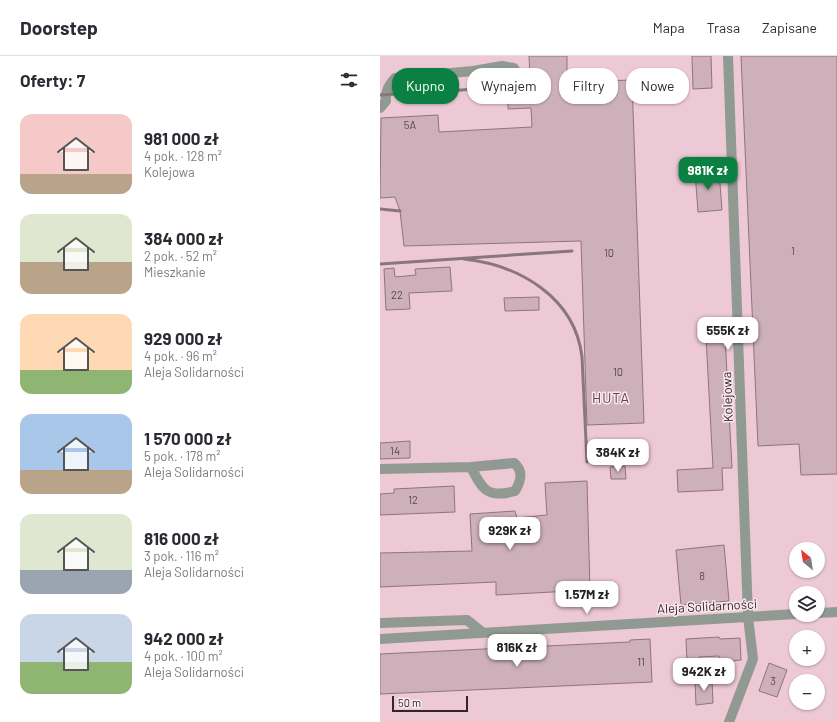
<!DOCTYPE html>
<html lang="pl">
<meta charset="utf-8">
<style>
:root{--surface:#fff;--page:#f7f7f7;--text:#2b2b33;--muted:#7c7c81;--line:#e1e1e2;--accent:#0b8043}
body{margin:0;font-family:Barlow,sans-serif;background:var(--page);color:var(--text);height:100vh;display:flex;flex-direction:column;font-size:15px;white-space:nowrap}
*{box-sizing:border-box;margin:0}
p{font-size:13px;color:var(--muted)}
.icon{flex:none;width:22px;height:22px;fill:none;stroke:currentColor;stroke-width:2;stroke-linecap:round;stroke-linejoin:round}
.map{position:relative;flex:1;overflow:hidden}
.panel{display:flex;flex-direction:column;background:var(--surface);width:380px}
.panel>*{flex:none}
.hud{position:absolute;left:12px;top:12px;width:380px;height:36px;display:flex;gap:8px}
.needle{width:26px;rotate:330deg}
.buttons{position:absolute;left:409px;top:486px;display:grid;gap:8px}
.buttons a{display:grid;place-items:center;width:36px;height:36px;border-radius:50%;background:var(--surface);box-shadow:0 1px 3px #0004;font-size:20px}
.scale{position:absolute;left:12px;bottom:10px;width:76px;box-sizing:border-box;padding-left:4px;border:2px solid #32262a;border-top:0;font-size:11px;line-height:14px;white-space:nowrap;color:#32262a;-webkit-text-stroke:3px #fce9ef;paint-order:stroke}
.price{position:absolute;translate:-50% -34px;padding:0 9px;border-radius:8px;background:#fff;color:#222;font-size:13px;line-height:26px;filter:drop-shadow(0 1px 2px #0008)}
.price::after{content:'';position:absolute;left:50%;top:24px;width:12px;height:9px;margin-left:-6px;background:inherit;clip-path:polygon(0 0,100% 0,50% 100%)}
.price.on{background:var(--accent);color:#fff}
ul{padding:0;list-style:none}
li{display:flex;align-items:center;gap:12px;height:100px;padding:0 20px}
li span{display:grid;place-items:center;flex:none;width:112px;height:80px;border-radius:12px;color:#555}
li>.icon{margin-inline-start:auto}
span .icon{width:48px;height:48px;fill:#fffc;stroke-width:1}
li b{font-size:17px}
h2{display:flex;justify-content:space-between;align-items:center;height:48px;padding:0 20px;font-size:17px}
.tag{padding:0 14px;border-radius:16px;background:var(--surface);box-shadow:0 1px 3px #0004;font-size:14px;line-height:36px}
.tag.on{background:var(--accent);color:#fff}
header{display:flex;align-items:center;gap:24px;box-sizing:border-box;height:56px;padding:0 20px;background:var(--surface);border-bottom:1px solid var(--line)}
header strong{font-size:19px}
nav{display:flex;gap:22px;margin-inline-start:auto;font-size:14px}
main{display:flex;flex:1;min-height:0}
.map>svg:first-child{display:block}
.built{fill:#edc8d5;fill-rule:evenodd}
.building{fill:#ceb0bb;stroke:#8f747e}
.lines{fill:none;stroke-linecap:round;stroke-linejoin:round}
.minor{stroke:#919a92;stroke-width:10}
.rail{stroke:#8a767d;stroke-width:3}
.labels{text-anchor:middle;dominant-baseline:central;stroke-width:3;stroke-linejoin:round;paint-order:stroke}
.number-label{font-size:11px;fill:#59484e}
.street-label{font-size:13px;fill:#32262a;stroke:#fce9ef}
.neighbourhood-label{font-size:14px;letter-spacing:1px;fill:#5c434c;stroke:#fce9ef}
</style>
<header>
<strong>Doorstep</strong>
<nav><a>Mapa</a><a>Trasa</a><a>Zapisane</a></nav>
</header>
<main>
<section class="panel">
<h2>Oferty: 7<svg class="icon" aria-label="filters" viewBox="0 0 24 24"><path d="M4 7h16M4 17h16"/><circle cx="9" cy="7" r="2"/><circle cx="15" cy="17" r="2"/></svg></h2>
<ul>
<li><span style="background:linear-gradient(#f6c9c9 75%,#b9a48a 0)"><svg class="icon" aria-label="home" viewBox="0 0 24 24"><path d="M3 11l9-7 9 7M6 9v11h12V9"/></svg></span><div><b>981 000 zł</b><p>4 pok. · 128 m²</p><p>Kolejowa</p></div></li>
<li><span style="background:linear-gradient(#dfe7d0 60%,#b9a48a 0)"><svg class="icon" aria-label="home" viewBox="0 0 24 24"><path d="M3 11l9-7 9 7M6 9v11h12V9"/></svg></span><div><b>384 000 zł</b><p>2 pok. · 52 m²</p><p>Mieszkanie</p></div></li>
<li><span style="background:linear-gradient(#ffd9b3 70%,#8fb573 0)"><svg class="icon" aria-label="home" viewBox="0 0 24 24"><path d="M3 11l9-7 9 7M6 9v11h12V9"/></svg></span><div><b>929 000 zł</b><p>4 pok. · 96 m²</p><p>Aleja Solidarności</p></div></li>
<li><span style="background:linear-gradient(#a9c7e8 70%,#b9a48a 0)"><svg class="icon" aria-label="home" viewBox="0 0 24 24"><path d="M3 11l9-7 9 7M6 9v11h12V9"/></svg></span><div><b>1 570 000 zł</b><p>5 pok. · 178 m²</p><p>Aleja Solidarności</p></div></li>
<li><span style="background:linear-gradient(#dfe7d0 70%,#9aa5b1 0)"><svg class="icon" aria-label="home" viewBox="0 0 24 24"><path d="M3 11l9-7 9 7M6 9v11h12V9"/></svg></span><div><b>816 000 zł</b><p>3 pok. · 116 m²</p><p>Aleja Solidarności</p></div></li>
<li><span style="background:linear-gradient(#c9d6e8 60%,#8fb573 0)"><svg class="icon" aria-label="home" viewBox="0 0 24 24"><path d="M3 11l9-7 9 7M6 9v11h12V9"/></svg></span><div><b>942 000 zł</b><p>4 pok. · 100 m²</p><p>Aleja Solidarności</p></div></li>
</ul>
</section>
<div class="map">
<svg width="457" height="666" viewBox="0 0 457 666">
<rect width="100%" height="100%" fill="#f7d8e3"/>
<path class="built" d="M0 0H457V666H0ZM416 493H438V515H416ZM416 537H438V559H416ZM416 581H438V603H416ZM416 625H438V647H416Z"/>
<g class="building">
<path d="M149 0H187V26L252 24 264 367 207 369 201 185 24 190 20 155 15 141 0 142 1 62 58 59 59 76 152 71 151 52 128 53V38L151 37Z"/>
<path d="M312 0H331L332 32 313 33Z"/>
<path d="M361 0H457V418L421 419 419 388 378 390Z"/>
<path d="M339 115 342 154 318 156 315 116Z"/>
<path d="M70 211 72 235 29 237 30 253 6 254 4 213 14 212 15 221 36 219 35 213Z"/>
<path d="M159 241V254L125 255 124 242Z"/>
<path d="M345 280 352 412H342L343 434 298 436 297 414 333 412 326 281Z"/>
<path d="M30 385V402L0 403V387Z"/>
<path d="M245 410 246 423H231L230 411Z"/>
<path d="M207 425 210 534 116 539V526L0 531V497L92 495 90 458 135 455 137 462 167 459 165 427Z"/>
<path d="M74 430 75 456 0 459V438L14 437V433Z"/>
<path d="M344 489 349 545 301 549 296 494Z"/>
<path d="M339 581 340 583 360 582 361 604 340 606 339 600 319 601 320 606 307 607 306 583Z"/>
<path d="M270 583 272 626 0 638V598L250 586V584Z"/>
<path d="M389 607 407 614 397 641 379 635Z"/>
<path d="M332 623 333 647 316 649 315 625Z"/>
</g>
<g class="lines">
<g class="minor">
<path d="M348 0 368 561 373 603 349 666"/>
<path d="M0 52 6 45C5 35 9 29 15 22L93 15 122 10 134 12 137 18C121 31 110 22 93 15"/>
<path d="M0 413 91 411 134 407C144 415 141 425 135 435 107 443 102 433 91 411"/>
<path d="M438 557 457 556"/>
<path d="M0 567 87 564 102 576"/>
<path d="M0 583 416 558"/>
</g>
<g class="rail">
<path d="M0 39 148 30"/>
<path d="M0 153 20 155"/>
<path d="M84 203C139 209 195 241 202 301L207 406"/>
<path d="M0 208 192 195"/>
</g>
</g>
<g class="labels">
<g class="number-label">
<text x="30" y="68">5A</text>
<text x="413" y="194">1</text>
<text x="229" y="196">10</text>
<text x="17" y="238">22</text>
<text x="238" y="315">10</text>
<text x="15" y="394">14</text>
<text x="33" y="443">12</text>
<text x="322" y="519">8</text>
<text x="261" y="605">11</text>
<text x="393" y="624">3</text>
</g>
<g class="street-label">
<text transform="translate(347 341) rotate(-92)">Kolejowa</text>
<text transform="translate(327 550) rotate(-3)">Aleja Solidarności</text>
</g>
<g class="neighbourhood-label">
<text x="231" y="341">HUTA</text>
</g>
</g>
</svg>
<div class="buttons">
<a><svg class="needle" viewBox="-14 -14 28 28"><path d="M0-13l5 13h-10z" fill="#e53935"/><path d="M0 13l5-13h-10z" fill="#7c7c81"/></svg></a>
<a><svg class="icon" aria-label="layers" viewBox="0 0 24 24"><path d="M12 4l9 5-9 5-9-5zM3 14l9 5 9-5"/></svg></a>
<a>+</a>
<a>−</a>
</div>
<div class="scale">50 m</div>
<b class="price on" style="left:328px;top:135px">981K zł</b>
<b class="price" style="left:348px;top:295px">555K zł</b>
<b class="price" style="left:238px;top:417px">384K zł</b>
<b class="price" style="left:130px;top:495px">929K zł</b>
<b class="price" style="left:207px;top:559px">1.57M zł</b>
<b class="price" style="left:137px;top:612px">816K zł</b>
<b class="price" style="left:324px;top:636px">942K zł</b>
<div class="hud">
<a class="tag on">Kupno</a>
<a class="tag">Wynajem</a>
<a class="tag">Filtry</a>
<a class="tag">Nowe</a>
</div>
</div>
</main>
